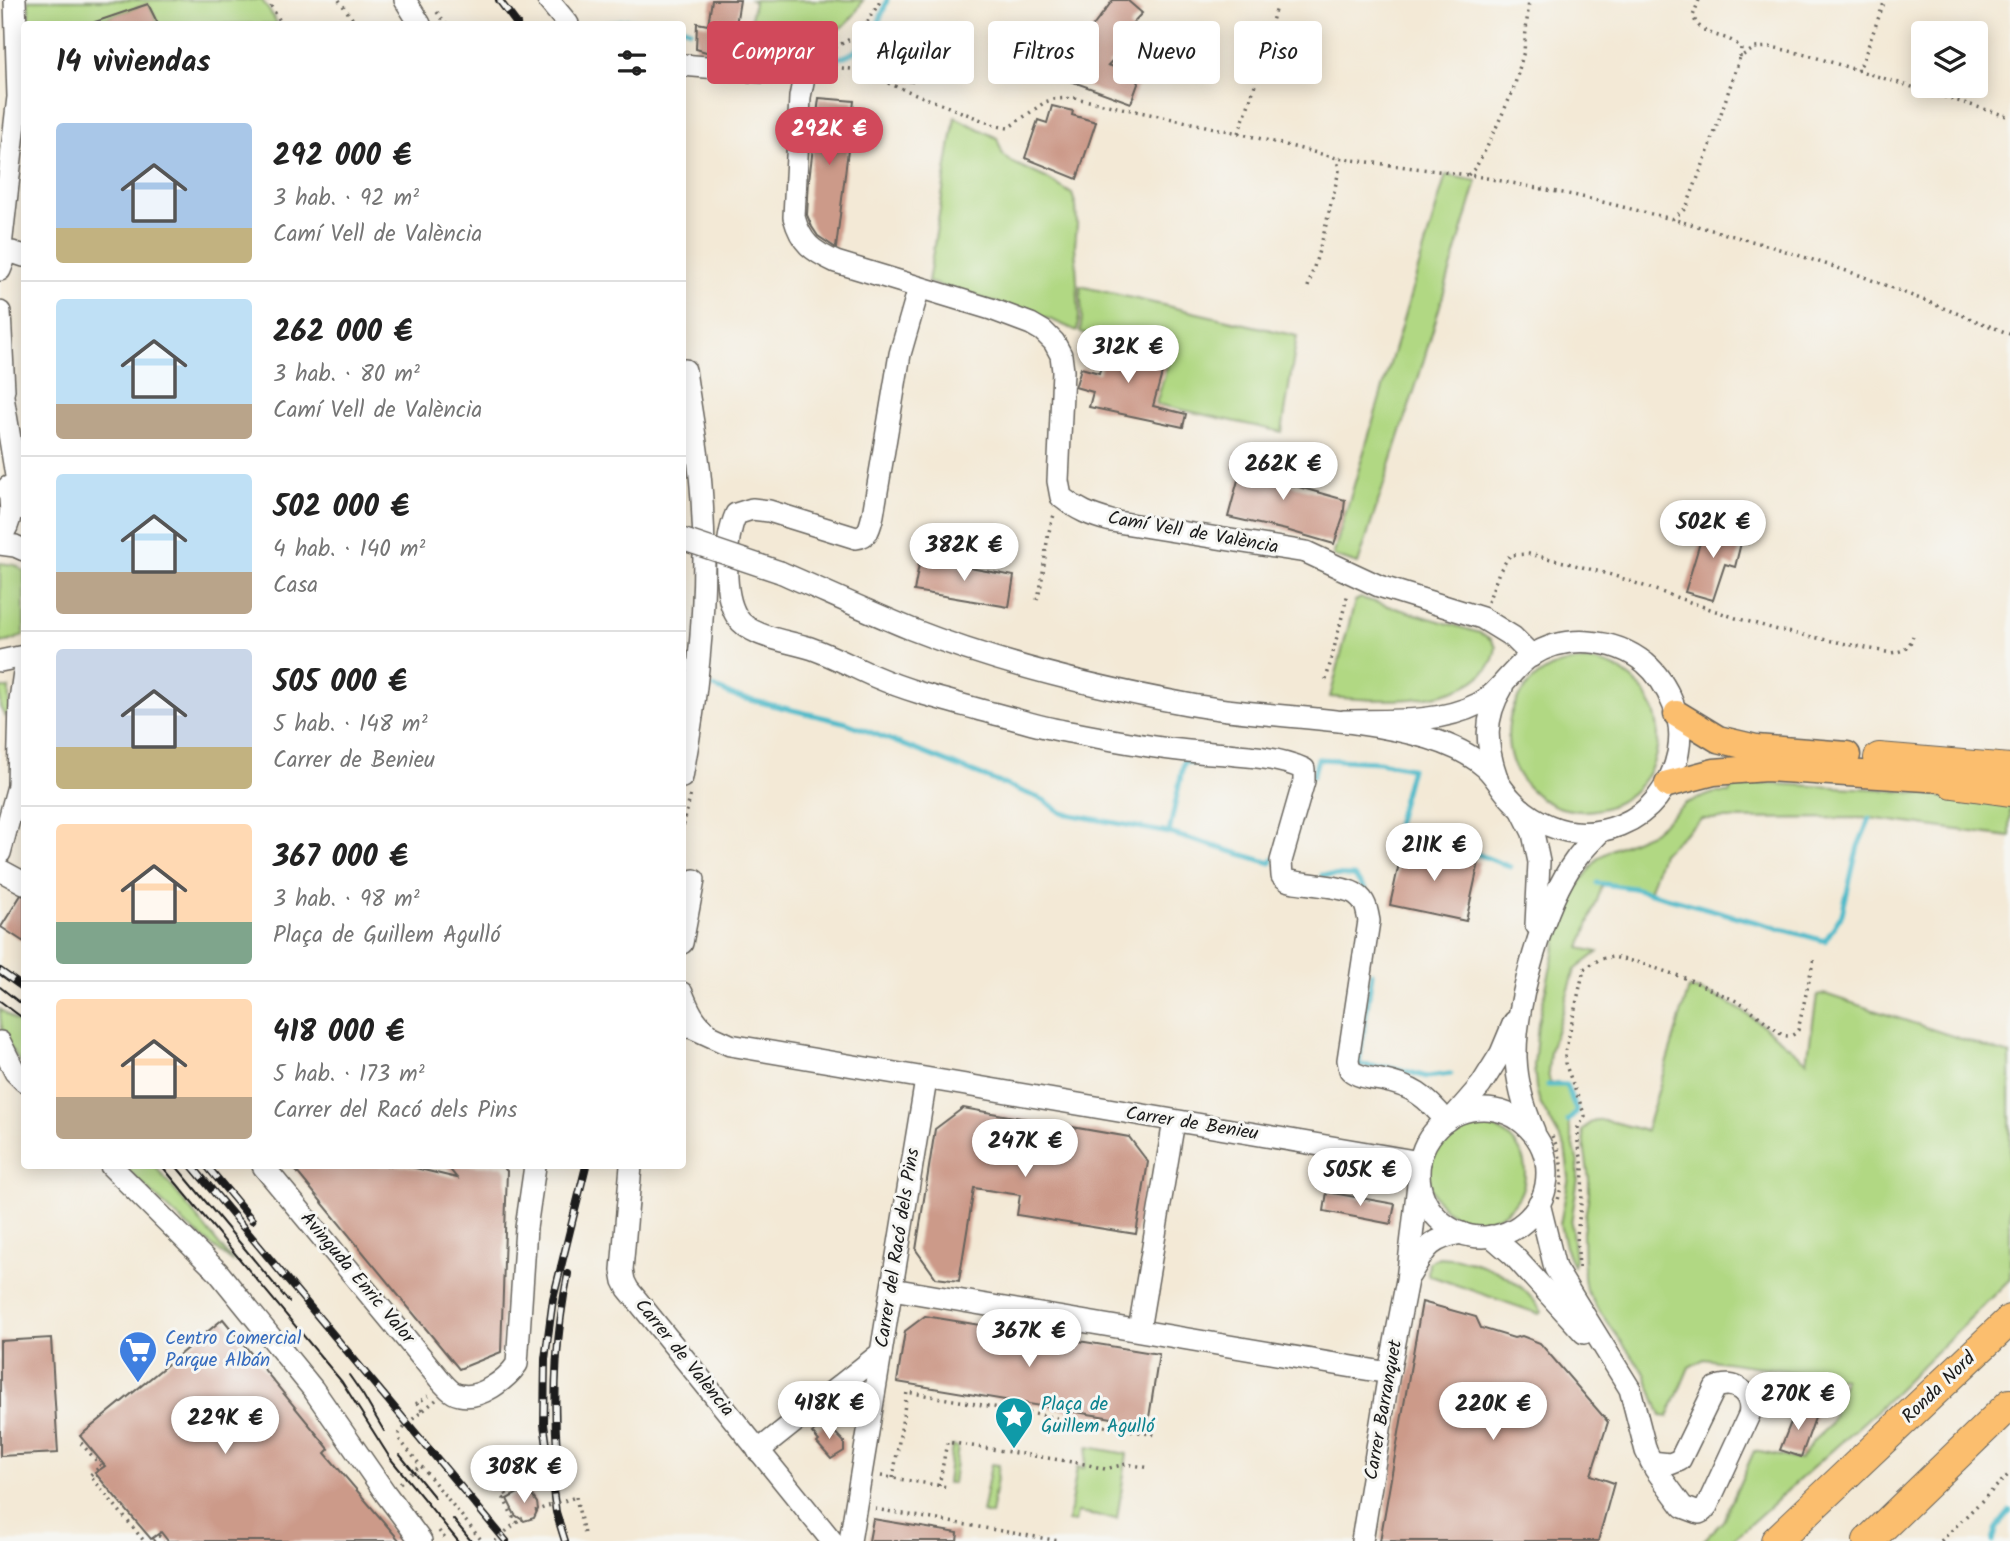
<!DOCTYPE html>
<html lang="es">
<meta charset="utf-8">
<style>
:root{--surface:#fff;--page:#f2f2f2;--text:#222;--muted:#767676;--line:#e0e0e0;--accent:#d1495b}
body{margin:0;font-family:Kalam,sans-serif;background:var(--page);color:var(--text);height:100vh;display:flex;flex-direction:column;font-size:26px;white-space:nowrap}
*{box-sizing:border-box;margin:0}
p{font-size:23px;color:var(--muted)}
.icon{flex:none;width:38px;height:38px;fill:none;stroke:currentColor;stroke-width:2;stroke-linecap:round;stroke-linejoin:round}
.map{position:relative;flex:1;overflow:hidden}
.details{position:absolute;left:21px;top:21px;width:665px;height:1148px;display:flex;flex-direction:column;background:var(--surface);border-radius:7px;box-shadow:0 4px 18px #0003}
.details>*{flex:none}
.guide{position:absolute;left:707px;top:21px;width:665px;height:63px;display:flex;gap:14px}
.fabs{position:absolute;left:1911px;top:21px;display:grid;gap:14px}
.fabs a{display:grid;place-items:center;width:77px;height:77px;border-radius:7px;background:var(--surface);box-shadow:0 4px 18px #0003;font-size:35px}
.price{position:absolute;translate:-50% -60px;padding:0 16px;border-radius:24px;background:#fff;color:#222;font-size:23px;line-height:46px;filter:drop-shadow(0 2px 4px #0008)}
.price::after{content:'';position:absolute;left:50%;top:42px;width:21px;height:16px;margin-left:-10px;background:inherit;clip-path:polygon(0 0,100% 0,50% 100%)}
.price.active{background:var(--accent);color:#fff}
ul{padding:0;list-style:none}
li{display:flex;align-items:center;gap:21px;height:175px;padding:0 35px}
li+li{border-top:2px solid var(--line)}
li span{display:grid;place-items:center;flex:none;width:196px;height:140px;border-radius:7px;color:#555}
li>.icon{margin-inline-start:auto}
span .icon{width:84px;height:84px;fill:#fffc;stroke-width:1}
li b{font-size:30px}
h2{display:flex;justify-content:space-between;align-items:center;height:84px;padding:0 35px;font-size:30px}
.pill{padding:0 24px;border-radius:7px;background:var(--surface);box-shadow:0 4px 18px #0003;font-size:24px;line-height:63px}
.pill.active{background:var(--accent);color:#fff}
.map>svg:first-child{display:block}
.green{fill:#b1d883;stroke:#667a50;stroke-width:2}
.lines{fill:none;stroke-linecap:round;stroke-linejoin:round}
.stream{stroke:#4dbac9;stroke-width:5}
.building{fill:#cc9a89}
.minor-casing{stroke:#67645d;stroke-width:24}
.major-casing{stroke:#67645d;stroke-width:29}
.highway-casing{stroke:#67645d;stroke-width:32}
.path{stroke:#67645d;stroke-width:3.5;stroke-dasharray:2 5;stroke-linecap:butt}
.minor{stroke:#fff;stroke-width:21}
.major{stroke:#fbbe6e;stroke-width:26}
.highway{stroke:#fbbe6e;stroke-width:30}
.tram{stroke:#1c1c1c;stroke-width:2}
.rail-casing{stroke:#1c1c1c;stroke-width:8}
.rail{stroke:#f6f6f2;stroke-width:5;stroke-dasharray:16;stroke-linecap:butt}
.minor-bridge-casing{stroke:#67645d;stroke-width:24;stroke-linecap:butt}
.path-bridge{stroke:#67645d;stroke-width:3.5;stroke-dasharray:2 5;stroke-linecap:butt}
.minor-bridge{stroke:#fff;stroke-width:21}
.labels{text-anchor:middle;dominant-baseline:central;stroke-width:6;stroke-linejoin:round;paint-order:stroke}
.street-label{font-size:19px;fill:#1c1c1c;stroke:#f6f6f2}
.shop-label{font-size:19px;fill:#366cbe;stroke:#f6f6f2;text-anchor:start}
.culture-label{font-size:19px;fill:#0d838f;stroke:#f6f6f2;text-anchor:start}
</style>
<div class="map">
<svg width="2010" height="1541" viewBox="0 0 2010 1541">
<rect width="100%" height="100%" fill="#f6f6f2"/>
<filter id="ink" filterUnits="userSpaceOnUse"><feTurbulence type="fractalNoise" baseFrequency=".0143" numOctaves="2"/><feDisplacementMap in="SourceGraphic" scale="14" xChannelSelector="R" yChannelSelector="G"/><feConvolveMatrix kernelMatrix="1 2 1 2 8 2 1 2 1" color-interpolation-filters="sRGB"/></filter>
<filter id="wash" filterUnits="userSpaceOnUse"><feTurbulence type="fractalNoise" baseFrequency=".00686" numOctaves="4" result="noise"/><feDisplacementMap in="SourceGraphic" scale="28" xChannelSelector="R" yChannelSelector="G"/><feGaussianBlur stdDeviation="1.57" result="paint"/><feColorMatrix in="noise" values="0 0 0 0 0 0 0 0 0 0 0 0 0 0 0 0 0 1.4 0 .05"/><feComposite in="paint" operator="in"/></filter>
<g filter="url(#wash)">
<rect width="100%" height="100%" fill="#f3e9d6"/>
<g class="green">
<path d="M28 0H262L278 24H158L148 4 88 24H58L52 19 38 24H30Z"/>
<path d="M751 0H863L855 14 846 24 807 50 756 53 748 52 747 43 754 2Z"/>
<path d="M955 117 997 138 1003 155 1013 163 1046 178 1072 194 1076 206 1077 225 1075 245 1079 317 1077 331 1052 320 928 282Z"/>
<path d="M1446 175 1477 181 1420 373 1358 564 1333 556Z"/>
<path d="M1080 286 1297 336 1282 432 1156 404 1170 357 1080 332 1082 317Z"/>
<path d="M0 563 15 565 24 571V634C17 640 9 642 0 643Z"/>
<path d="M1361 598 1480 633 1491 639 1496 647C1495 652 1494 658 1492 662 1466 708 1374 701 1330 697L1355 601Z"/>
<circle cx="1583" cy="736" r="75"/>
<path d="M0 688H9V712L5 717 0 707Z"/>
<path d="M1734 782 1877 789 2010 803V837L1870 818 1701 819 1662 853 1649 892 1603 884 1580 948 1598 952 1575 970 1550 1051 1548 1073 1550 1082 1566 1085 1577 1112 1568 1121 1578 1163V1178L1571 1223 1575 1259 1573 1266 1565 1247 1560 1224 1569 1177 1565 1147 1540 1103 1536 1088 1534 1066 1538 1023 1558 936 1572 894 1598 858 1613 849 1653 832 1686 803 1714 793H1729Z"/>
<path d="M1689 988C1741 1001 1767 1030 1807 1061L1817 996 1825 994 2010 1055V1279L1876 1411 1731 1541H1703L1723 1521 1754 1451 1800 1460 1814 1440 1830 1425 1844 1379 1704 1359 1689 1367 1668 1417 1661 1416 1645 1374 1597 1308 1586 1290 1584 1278 1583 1232 1589 1193V1179L1582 1131C1585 1129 1587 1125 1590 1123 1604 1116 1632 1128 1646 1131Z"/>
<path d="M0 1009 24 1027V1068C9 1047 0 1036 0 1009Z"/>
<circle cx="1477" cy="1173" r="48"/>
<path d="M123 1166H155L234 1263 186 1225Z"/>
<path d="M1439 1257C1480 1259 1520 1276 1542 1312L1539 1314 1428 1275 1429 1262Z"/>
<path d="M952 1446 958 1447 953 1483H947Z"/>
<path d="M1088 1447 1127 1454 1117 1519 1077 1513 1075 1523 1068 1522 1077 1467 1084 1468Z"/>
<path d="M991 1464 999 1465 991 1515 982 1513Z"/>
</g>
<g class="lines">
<g class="stream">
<path d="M597 24 628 20 672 24"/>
<path d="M682 27 690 30"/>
<path d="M747 56 806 54"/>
<path d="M830 59C862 58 879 27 887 0"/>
<path d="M714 687 734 696 847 723 1044 800 1062 813 1169 833 1271 863 1273 859"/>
<path d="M1313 776 1318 759 1379 762 1411 768 1395 829 1398 832 1480 855 1510 867"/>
<path d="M1169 833 1184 761 1194 763"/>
<path d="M1322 875 1354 876 1365 889"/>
<path d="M1597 883 1633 888 1825 941 1842 914 1858 846 1870 818"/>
<path d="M1371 897 1380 908 1379 922"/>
<path d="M1372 973 1359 1065 1395 1068 1427 1077 1451 1074"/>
<path d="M1548 1085H1566L1577 1112 1568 1121"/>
<path d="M1993 1541 1997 1527 2010 1511"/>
</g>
</g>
<g id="blocks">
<g class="building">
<path d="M712 0H740L731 56 713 54 696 49 697 23 708 25Z"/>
<path d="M1113 0H1127L1142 13 1129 27 1138 34 1108 65 1117 68 1115 73 1139 81 1131 103 1065 79 1075 50Z"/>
<path d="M148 4 158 24H95V22Z"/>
<path d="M875 57 915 71 912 82 871 71Z"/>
<path d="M819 98 854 101 836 248 818 236 812 227 807 215 809 180Z"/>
<path d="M1052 106 1073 111 1072 115 1096 122 1077 179 1025 158 1038 120 1047 123Z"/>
<path d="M1108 343 1166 359 1153 406 1186 414 1183 427 1089 407 1093 392 1075 387 1076 385 1081 368 1099 373Z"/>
<path d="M1236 452 1278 464 1274 480 1345 500 1343 518 1334 544 1286 530 1228 517 1241 469 1232 467Z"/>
<path d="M1706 523 1743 535 1735 567 1725 564 1713 600 1685 592Z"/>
<path d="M920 559 1014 576 1009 607 914 591Z"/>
<path d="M1403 845 1479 862 1466 921 1390 905Z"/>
<path d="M21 895 24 896V942L1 927Z"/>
<path d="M963 1108 1129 1137 1148 1162 1136 1234 1017 1215 1020 1195 974 1188 959 1281 936 1278 916 1250 935 1129Z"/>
<path d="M292 1166H407L457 1178 447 1166H502L507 1171 501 1352 459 1369Z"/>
<path d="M1327 1192 1395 1204 1391 1224 1324 1211Z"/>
<path d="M1422 1302 1476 1317 1481 1328 1514 1338 1522 1336 1540 1343 1608 1422 1591 1475 1614 1483 1598 1541H1380Z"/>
<path d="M925 1316 1159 1354 1148 1424 897 1382 905 1331Z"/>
<path d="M223 1319 329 1449 325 1453 400 1541H168L161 1532 151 1539 95 1473 105 1466 80 1436Z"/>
<path d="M51 1338 58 1453 0 1456V1341Z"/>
<path d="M1797 1407 1816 1415 1801 1457 1780 1450Z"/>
<path d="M826 1423 844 1442V1451L831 1459 817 1443 819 1441 812 1433Z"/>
<path d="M527 1488 537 1503 538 1509 534 1518 524 1521 515 1515 507 1499Z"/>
<path d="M873 1519 958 1533 957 1541H869Z"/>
</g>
</g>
</g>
<g filter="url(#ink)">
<use href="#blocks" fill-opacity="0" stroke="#67645d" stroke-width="2"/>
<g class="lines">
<defs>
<g id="minor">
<path d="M405 0 420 24"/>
<path d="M548 0 568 24"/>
<path d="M682 65 765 72 791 67 801 69 804 77 800 97 794 217C801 243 812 251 836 262L991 309 1031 324 1043 331 1054 342 1061 355 1063 371 1058 481 1061 497C1077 510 1092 516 1111 521L1306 552 1379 586 1482 618 1513 637 1532 656"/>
<path d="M0 255 18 97 15 0"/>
<path d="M0 270 6 255 12 252 24 256"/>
<path d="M919 288 900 354 873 515C870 526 869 537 856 538L769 511 752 509 736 514C725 539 722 593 737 617 750 638 791 641 813 649 835 657 855 668 876 677 913 693 953 702 992 713 1016 719 1040 727 1064 731 1102 738 1141 746 1179 750 1217 755 1269 753 1304 769V781L1281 861 1282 876 1287 880 1295 882C1308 884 1348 887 1357 895 1366 901 1367 911 1369 921L1348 1060 1350 1070C1358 1077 1370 1078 1381 1080 1412 1086 1426 1096 1446 1121"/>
<path d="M0 312 4 390"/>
<path d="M0 378 18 488 24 509"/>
<path d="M0 538C13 522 12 506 8 487"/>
<path d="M0 544 15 546 24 550"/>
<path d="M780 572C824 591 867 611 911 629 1000 664 1094 687 1187 704 1267 719 1350 715 1428 738 1448 744 1469 753 1485 767 1496 777 1502 790 1512 800 1527 817 1552 830 1574 832 1605 835 1638 822 1657 798 1678 771 1687 736 1673 704 1667 689 1658 674 1645 663 1614 638 1565 634 1531 656 1511 669 1500 693 1478 704 1438 724 1388 720 1344 721"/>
<path d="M0 661 24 656"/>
<path d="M682 777C700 682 709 583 701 486 698 447 690 408 685 370"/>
<path d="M1497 778C1486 746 1483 719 1502 688"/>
<path d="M1521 809 1533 833 1539 862 1536 925"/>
<path d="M0 853 18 786 20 700 24 672"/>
<path d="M0 870 24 883"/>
<path d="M682 902 694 880 682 943"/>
<path d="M682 993C688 1008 694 1022 707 1032"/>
<path d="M682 1026 693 1028 730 1045 1420 1162"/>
<path d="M0 1042 15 1072 24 1081"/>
<circle cx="1483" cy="1173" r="64"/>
<path d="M1455 1115 1481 1085 1501 1053 1514 1022"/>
<path d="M1534 1131C1524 1108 1517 1083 1516 1058 1515 1004 1544 902 1576 859 1583 849 1593 840 1601 831"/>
<path d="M111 1166 218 1272 313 1389 386 1494 421 1541"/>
<path d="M263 1166 442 1382C447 1387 452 1394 460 1395 480 1400 507 1379 517 1364L526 1228 535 1166"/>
<path d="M631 1166 622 1270 624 1281 628 1289 832 1541"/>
<path d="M1539 1203 1555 1268 1630 1389 1646 1451 1655 1469 1683 1507 1699 1513 1703 1511 1707 1506 1749 1415C1754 1393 1734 1379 1715 1388L1680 1460 1670 1464 1651 1462"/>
<path d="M1491 1236 1513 1255 1584 1333"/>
<path d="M1410 1275C1426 1248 1429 1239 1462 1233"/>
<path d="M892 1289 1389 1373"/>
<path d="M1139 1330 1174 1121"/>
<path d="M758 1451 881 1353"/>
<path d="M850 1541 926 1080"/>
<path d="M1362 1541 1389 1373 1407 1280 1418 1184"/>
</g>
<g id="major">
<path d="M1677 714 1718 739 1756 748 1847 755"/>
<path d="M1668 784 1714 772 1766 768 1975 781"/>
</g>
<g id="highway">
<path d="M1879 758 2010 769"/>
<path d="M1953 783 2010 791"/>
<path d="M1776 1541 2010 1320"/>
<path d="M1868 1541 2010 1404"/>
</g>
</defs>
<use href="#minor" class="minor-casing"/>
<use href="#major" class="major-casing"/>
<use href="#highway" class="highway-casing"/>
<g class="path">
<path d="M267 0 282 24"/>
<path d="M339 0 356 24"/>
<path d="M1699 0 1693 16C1703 41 1726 31 1741 48L1740 57"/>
<path d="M437 12 446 24"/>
<path d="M817 58 860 33 881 0"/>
<path d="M821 66 852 69 997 126 1008 128 1045 102 1054 99 1075 98 1238 133 1337 158 1476 176 1578 196 1672 219 1773 247 1859 275 2010 334"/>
<path d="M1857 71 1862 63 1885 0"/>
<path d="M1238 133C1255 92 1265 49 1276 6"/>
<path d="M1468 175 1476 167 1487 147 1513 91 1524 51 1529 0"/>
<path d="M1672 219 1686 208 1709 149 1740 57 1755 48 1772 47 1811 56 2010 117"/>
<path d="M1308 287 1323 237 1339 171 1337 158"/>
<path d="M1037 600C1046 573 1043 544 1054 515"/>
<path d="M1488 602 1499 572 1510 555 1529 554 1564 562 1615 576 1736 618 1778 630 1891 653C1904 651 1909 649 1913 636"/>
<path d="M1326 680 1348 593"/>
<path d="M682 832 691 793"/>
<path d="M1552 1136C1563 1157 1564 1178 1558 1200"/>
<path d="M1579 1268 1577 1235 1582 1196 1583 1167 1578 1142V1127L1585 1116 1565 1063V1053L1584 969 1600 959 1613 957 1640 963 1688 979 1745 1005 1782 1035C1790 1037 1793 1036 1798 1030L1814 958"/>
<path d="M436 1400 408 1423 399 1434V1439L482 1541"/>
<path d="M422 1410 417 1403 428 1396"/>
<path d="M81 1443 101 1466 90 1475 144 1541"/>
<path d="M881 1476 948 1487"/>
<path d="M893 1478 907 1392 1156 1435"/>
<path d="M493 1480 498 1488 502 1487 508 1497 504 1499 516 1523"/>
<path d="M400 1483 420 1466"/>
<path d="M939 1486 947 1442 1085 1464 1105 1469 1126 1464 1151 1468"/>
<path d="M576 1497 584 1534"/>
<path d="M875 1509 1059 1541"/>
<path d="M535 1511 551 1505"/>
<path d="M511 1527 523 1518"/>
<path d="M439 1531 447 1541"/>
<path d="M153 1541 159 1536 163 1541"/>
<path d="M1941 1541 2010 1473"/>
</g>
<use href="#minor" class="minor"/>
<use href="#major" class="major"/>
<use href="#highway" class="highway"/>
<g class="tram">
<path d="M0 987 24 1006"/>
<path d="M0 1001 24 1019"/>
<path d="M162 1166 342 1382 390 1458 458 1541"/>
<path d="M176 1166 289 1302"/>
<path d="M349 1375 363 1395 384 1431"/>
<path d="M400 1455 435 1498"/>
<path d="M453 1519 471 1541"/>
</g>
<defs>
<g id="rail">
<path d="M499 0 517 24"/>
<path d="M0 971 24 988"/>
<path d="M192 1166 506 1541"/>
<path d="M207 1166 252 1220"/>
<path d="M557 1452C553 1393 556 1333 568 1274"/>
<path d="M565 1541 556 1512 544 1424 545 1359 553 1299 586 1166"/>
</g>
</defs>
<use href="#rail" class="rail-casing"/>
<use href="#rail" class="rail"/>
<defs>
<path id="minor-bridge" d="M682 539 780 572"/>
</defs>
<use href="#minor-bridge" class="minor-bridge-casing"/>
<g class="path-bridge">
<path d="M551 1505 576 1497"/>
<path d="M495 1541 511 1527"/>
</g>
<use href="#minor-bridge" class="minor-bridge"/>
</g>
</g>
<defs>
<symbol id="supermarket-pin" viewBox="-11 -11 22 30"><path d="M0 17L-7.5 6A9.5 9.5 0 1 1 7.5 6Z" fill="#3f7fe0" stroke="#f6f6f2"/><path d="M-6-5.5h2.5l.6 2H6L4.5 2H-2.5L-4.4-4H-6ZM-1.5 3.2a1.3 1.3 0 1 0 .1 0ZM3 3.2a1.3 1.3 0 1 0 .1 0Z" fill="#fff"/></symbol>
<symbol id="sight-pin" viewBox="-11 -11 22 30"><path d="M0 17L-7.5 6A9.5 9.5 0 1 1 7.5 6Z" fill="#0f9aa8" stroke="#f6f6f2"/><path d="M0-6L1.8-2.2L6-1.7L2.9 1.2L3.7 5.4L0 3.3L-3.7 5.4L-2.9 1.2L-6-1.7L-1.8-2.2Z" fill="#fff"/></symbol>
</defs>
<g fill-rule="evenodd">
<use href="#supermarket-pin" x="116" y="1328" width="44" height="60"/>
<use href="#sight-pin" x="992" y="1394" width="44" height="60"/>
</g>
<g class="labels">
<g class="street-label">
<text transform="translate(1193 533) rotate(10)">Camí Vell de València</text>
<text transform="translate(1192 1124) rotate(9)">Carrer de Benieu</text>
<text transform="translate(898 1248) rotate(-81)">Carrer del Racó dels Pins</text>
<text transform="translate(357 1278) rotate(50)">Avinguda Enric Valor</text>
<text transform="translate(684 1358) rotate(51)">Carrer de València</text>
<text transform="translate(1939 1388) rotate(-44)">Ronda Nord</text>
<text transform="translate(1384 1410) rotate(-80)">Carrer Barranquet</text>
</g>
<g class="shop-label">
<text x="165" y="1339">Centro Comercial<tspan x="165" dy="22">Parque Albán</tspan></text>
</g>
<g class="culture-label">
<text x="1041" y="1405">Plaça de<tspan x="1041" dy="22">Guillem Agulló</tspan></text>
</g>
</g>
</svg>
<div class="fabs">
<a><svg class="icon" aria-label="layers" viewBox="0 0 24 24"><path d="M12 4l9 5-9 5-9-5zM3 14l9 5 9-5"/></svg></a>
</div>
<b class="price active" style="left:829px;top:167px">292K €</b>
<b class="price" style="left:1128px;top:385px">312K €</b>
<b class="price" style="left:1283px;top:502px">262K €</b>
<b class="price" style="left:1713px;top:560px">502K €</b>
<b class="price" style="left:964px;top:583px">382K €</b>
<b class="price" style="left:1434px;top:883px">211K €</b>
<b class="price" style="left:1025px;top:1179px">247K €</b>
<b class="price" style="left:1360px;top:1208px">505K €</b>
<b class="price" style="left:1029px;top:1369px">367K €</b>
<b class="price" style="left:1798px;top:1432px">270K €</b>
<b class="price" style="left:829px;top:1441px">418K €</b>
<b class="price" style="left:1493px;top:1442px">220K €</b>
<b class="price" style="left:225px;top:1456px">229K €</b>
<b class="price" style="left:524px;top:1505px">308K €</b>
<div class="guide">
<a class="pill active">Comprar</a>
<a class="pill">Alquilar</a>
<a class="pill">Filtros</a>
<a class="pill">Nuevo</a>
<a class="pill">Piso</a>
</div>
<section class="details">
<h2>14 viviendas<svg class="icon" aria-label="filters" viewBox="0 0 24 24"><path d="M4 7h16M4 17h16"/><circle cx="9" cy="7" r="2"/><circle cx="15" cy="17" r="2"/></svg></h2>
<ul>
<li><span style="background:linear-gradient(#a9c7e8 75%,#c2b280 0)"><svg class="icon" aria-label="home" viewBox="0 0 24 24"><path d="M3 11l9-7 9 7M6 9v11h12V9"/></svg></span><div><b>292 000 €</b><p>3 hab. · 92 m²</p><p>Camí Vell de València</p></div></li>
<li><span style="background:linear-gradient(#bfe0f5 75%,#b9a48a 0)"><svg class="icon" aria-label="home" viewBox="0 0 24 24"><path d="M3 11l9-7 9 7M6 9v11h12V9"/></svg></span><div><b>262 000 €</b><p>3 hab. · 80 m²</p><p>Camí Vell de València</p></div></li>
<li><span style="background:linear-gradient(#bfe0f5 70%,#b9a48a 0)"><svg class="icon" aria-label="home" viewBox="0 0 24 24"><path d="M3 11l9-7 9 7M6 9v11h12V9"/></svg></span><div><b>502 000 €</b><p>4 hab. · 140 m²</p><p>Casa</p></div></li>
<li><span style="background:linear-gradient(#c9d6e8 70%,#c2b280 0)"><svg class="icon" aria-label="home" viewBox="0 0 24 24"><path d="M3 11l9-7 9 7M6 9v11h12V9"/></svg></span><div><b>505 000 €</b><p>5 hab. · 148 m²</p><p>Carrer de Benieu</p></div></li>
<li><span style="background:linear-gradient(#ffd9b3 70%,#7fa58c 0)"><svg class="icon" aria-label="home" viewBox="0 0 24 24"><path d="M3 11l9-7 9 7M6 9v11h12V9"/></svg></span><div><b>367 000 €</b><p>3 hab. · 98 m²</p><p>Plaça de Guillem Agulló</p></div></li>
<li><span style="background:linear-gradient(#ffd9b3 70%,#b9a48a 0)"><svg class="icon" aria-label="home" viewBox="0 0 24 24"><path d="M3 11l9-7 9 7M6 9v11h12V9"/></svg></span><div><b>418 000 €</b><p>5 hab. · 173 m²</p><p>Carrer del Racó dels Pins</p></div></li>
</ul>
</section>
</div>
